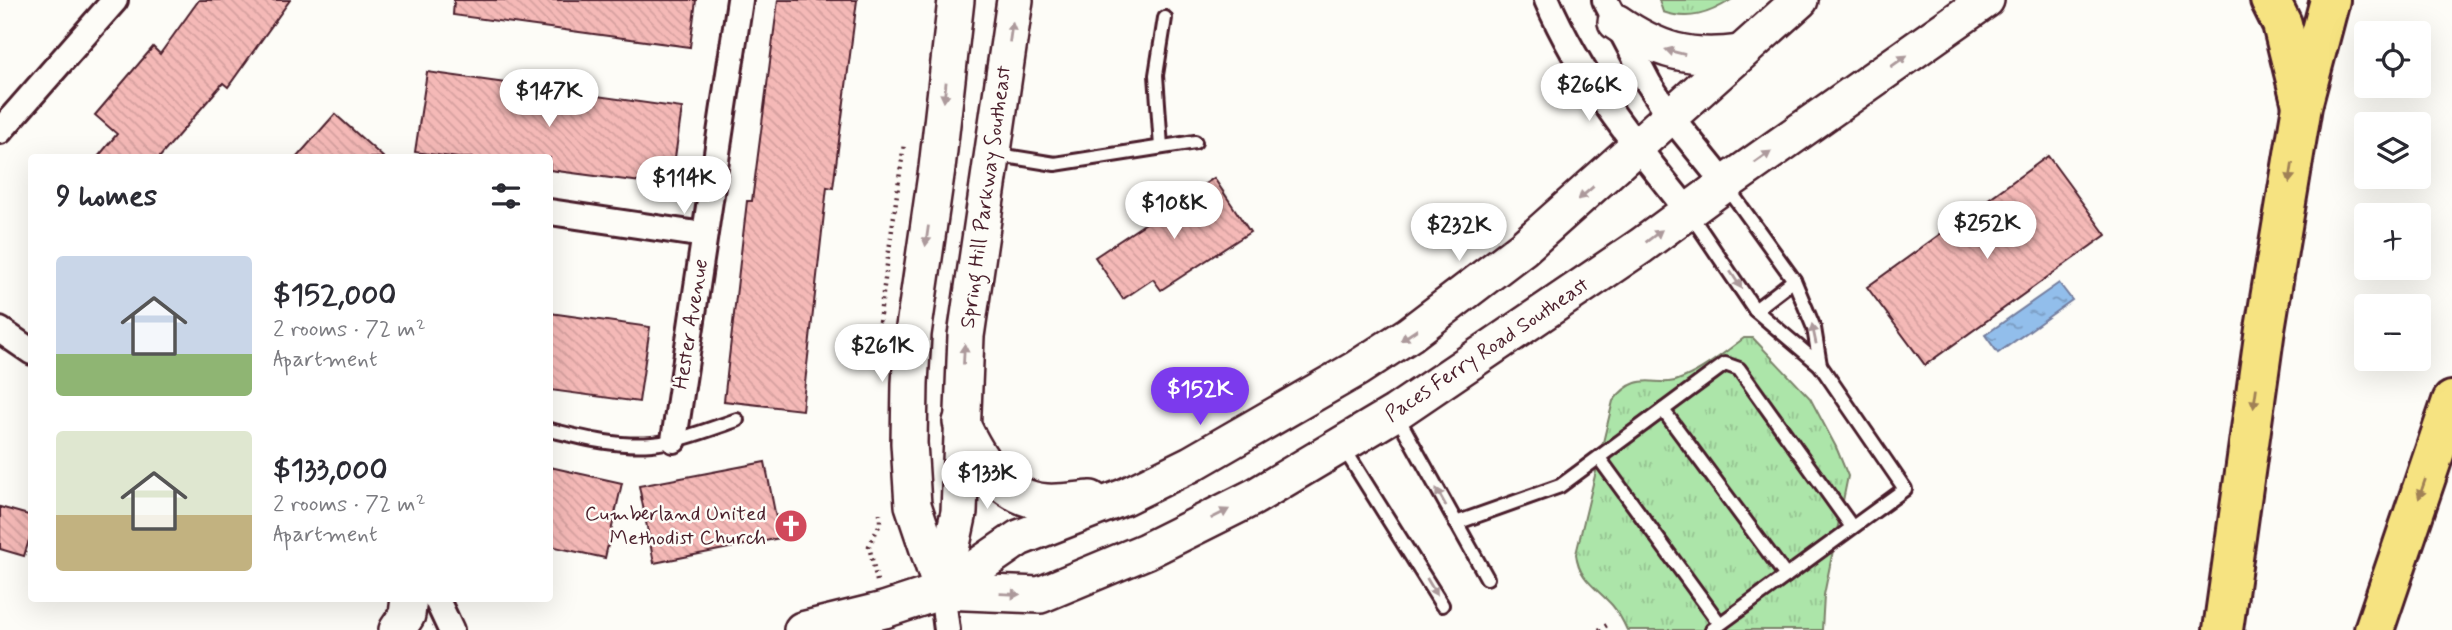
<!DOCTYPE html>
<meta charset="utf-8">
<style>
:root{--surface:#fff;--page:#f7f7f7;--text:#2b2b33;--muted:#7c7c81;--accent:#7c3aed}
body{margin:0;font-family:Mynerve,sans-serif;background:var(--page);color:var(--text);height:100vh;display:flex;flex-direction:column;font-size:26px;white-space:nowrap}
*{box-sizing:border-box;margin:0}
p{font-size:23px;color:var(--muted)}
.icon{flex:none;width:38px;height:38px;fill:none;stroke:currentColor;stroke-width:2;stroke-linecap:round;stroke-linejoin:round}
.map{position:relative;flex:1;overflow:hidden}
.sheet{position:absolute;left:28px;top:154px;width:525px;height:448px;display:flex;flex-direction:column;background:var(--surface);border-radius:7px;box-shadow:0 7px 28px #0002}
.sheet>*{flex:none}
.tools{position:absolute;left:2354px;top:21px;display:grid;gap:14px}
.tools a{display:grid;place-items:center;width:77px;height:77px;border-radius:7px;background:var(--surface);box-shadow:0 7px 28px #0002;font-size:35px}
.price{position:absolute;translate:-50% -60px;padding:0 16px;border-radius:24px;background:#fff;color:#222;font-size:23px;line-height:46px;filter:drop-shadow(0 2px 4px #0008)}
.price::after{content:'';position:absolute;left:50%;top:42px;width:21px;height:16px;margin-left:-10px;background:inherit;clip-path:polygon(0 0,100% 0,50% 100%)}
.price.on{background:var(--accent);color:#fff}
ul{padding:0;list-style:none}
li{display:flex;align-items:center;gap:21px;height:175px;padding:0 28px}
li span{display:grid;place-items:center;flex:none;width:196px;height:140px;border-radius:7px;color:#555}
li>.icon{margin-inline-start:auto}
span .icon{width:84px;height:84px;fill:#fffc;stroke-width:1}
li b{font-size:30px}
h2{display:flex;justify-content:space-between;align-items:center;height:84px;padding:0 28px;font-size:30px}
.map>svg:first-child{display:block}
.grass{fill:url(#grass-tufts);stroke:#7b826a;stroke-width:2}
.water{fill:url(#water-ripples);stroke:#757e9e;stroke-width:2}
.building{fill:url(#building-back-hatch);stroke:#4a1f2b;stroke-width:2}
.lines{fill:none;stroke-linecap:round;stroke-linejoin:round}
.lane-casing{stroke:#4a1f2b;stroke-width:18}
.street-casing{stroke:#4a1f2b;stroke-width:30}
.secondary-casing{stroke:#4a1f2b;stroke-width:40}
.highway-casing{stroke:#4a1f2b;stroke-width:44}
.path{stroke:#4a1f2b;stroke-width:4.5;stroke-dasharray:2 5;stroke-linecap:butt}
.lane{stroke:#fdfcf7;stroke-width:12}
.street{stroke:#fdfcf7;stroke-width:24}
.secondary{stroke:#fdfcf7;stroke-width:35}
.highway{stroke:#f6e381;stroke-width:38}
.oneway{fill:#ac999b}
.oneway2{fill:#a08156}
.labels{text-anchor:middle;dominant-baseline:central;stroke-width:5;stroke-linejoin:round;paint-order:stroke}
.street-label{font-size:21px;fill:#4a1f2b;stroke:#fdfcf7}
.poi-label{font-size:21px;fill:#4a1f2b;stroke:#fdfcf7;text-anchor:end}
</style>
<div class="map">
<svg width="2452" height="630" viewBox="0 0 2452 630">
<defs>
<pattern id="grass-tufts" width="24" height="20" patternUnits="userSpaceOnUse" patternTransform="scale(1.75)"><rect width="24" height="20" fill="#ace5a9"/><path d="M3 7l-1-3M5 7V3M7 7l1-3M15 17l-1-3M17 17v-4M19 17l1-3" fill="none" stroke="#96c492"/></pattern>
<pattern id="water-ripples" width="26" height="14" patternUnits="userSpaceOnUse" patternTransform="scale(1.75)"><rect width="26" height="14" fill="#92beeb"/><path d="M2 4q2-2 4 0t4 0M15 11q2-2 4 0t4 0" fill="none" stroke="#799abf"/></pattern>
<pattern id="building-back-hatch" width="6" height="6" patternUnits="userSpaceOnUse" patternTransform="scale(1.75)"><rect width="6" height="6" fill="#f5b9b7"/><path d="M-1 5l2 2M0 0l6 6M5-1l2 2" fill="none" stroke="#d49f9e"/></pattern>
</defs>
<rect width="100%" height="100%" fill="#fdfcf7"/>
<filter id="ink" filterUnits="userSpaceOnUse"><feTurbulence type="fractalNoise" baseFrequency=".0143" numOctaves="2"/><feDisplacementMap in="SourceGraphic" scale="14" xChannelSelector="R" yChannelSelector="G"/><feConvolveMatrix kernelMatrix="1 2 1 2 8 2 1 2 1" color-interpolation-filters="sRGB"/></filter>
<g filter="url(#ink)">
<g class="grass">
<path d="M1659 0H1731C1709 14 1689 21 1663 12Z"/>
<path d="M1744 338H1753L1810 398 1836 447 1848 476 1824 595 1822 630H1627C1623 621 1618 612 1612 605 1596 587 1579 580 1576 554L1613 401C1640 366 1657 391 1683 378 1705 369 1725 352 1744 338Z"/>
</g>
<path class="water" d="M2059 283 2072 300 1998 353 1985 335Z"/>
<g class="building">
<path d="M199 0H290L228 87 223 83 159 158H97L117 134 95 115 153 47 160 54Z"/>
<path d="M454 0H696L690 47 453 15Z"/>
<path d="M778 0H857L833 188 827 187 802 410 724 401 747 201H752Z"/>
<path d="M427 72 682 108 671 186 550 170V158H458L415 152Z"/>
<path d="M335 114 384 158H296Z"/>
<path d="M2048 156 2106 235 1925 365 1867 287Z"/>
<path d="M1214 178 1250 232 1161 290 1153 279 1123 299 1095 257Z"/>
<path d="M550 313 650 327 639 402 550 390Z"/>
<path d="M765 462 780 538 654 563 639 486Z"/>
<path d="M550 467 622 483 605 558 550 546Z"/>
<path d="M0 507 32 516V531L24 556 0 549Z"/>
</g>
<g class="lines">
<defs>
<g id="lane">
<path d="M1161 147 1156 75 1165 18"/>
<path d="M993 154 1055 164 1195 142"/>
<path d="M1690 214 1755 310 1820 365 1814 328 1794 280 1727 187"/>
<path d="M1755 310 1794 280"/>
<path d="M1663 410 1786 576"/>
<path d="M1397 416 1487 578"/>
<path d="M550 430C583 438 617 447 652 444 681 441 710 429 737 420"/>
<path d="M1343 447 1442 605"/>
<path d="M1599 458 1720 624"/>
<path d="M1456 523 1560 486 1725 364 1739 369 1852 527"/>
<path d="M1712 630 1905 489 1820 365"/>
</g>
<g id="street">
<path d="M1547 0C1581 79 1634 144 1688 211"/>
<path d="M1605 0 1649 84 1671 117 1725 184"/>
<path d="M0 131 115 0"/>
<path d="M550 212 704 235"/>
<path d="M0 330 32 352"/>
<path d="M674 440 740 0"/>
<path d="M942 591 947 630"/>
<path d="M436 598 451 630"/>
</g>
<g id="secondary">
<path d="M1616 22C1658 51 1689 60 1740 53"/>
<path d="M961 422C978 459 1001 498 1046 502 1061 503 1077 500 1091 499"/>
<path d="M942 591 1040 595 1146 551 1254 497 1395 413 1641 246 1725 184 1986 0"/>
<path d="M942 591 913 505 909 443 910 383 913 334 937 168 956 0"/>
<path d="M942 591 959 512 966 336 1015 0"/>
<path d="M397 630 407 615 409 598"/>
<path d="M802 630 884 610 942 591 1019 538 1124 497 1191 464 1356 369 1410 334 1523 248 1800 0"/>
</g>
<g id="highway">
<path d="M2270 0 2282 24 2301 101"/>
<path d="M2223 630 2265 329 2302 106 2330 0"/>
<path d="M2374 630 2452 401"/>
</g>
</defs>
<use href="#lane" class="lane-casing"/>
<use href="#street" class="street-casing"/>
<use href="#secondary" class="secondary-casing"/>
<use href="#highway" class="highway-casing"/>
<g class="path">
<path d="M878 329 904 144"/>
<path d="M877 581 869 546 880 524V513"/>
<path d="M1599 630 1607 625"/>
</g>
<use href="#lane" class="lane"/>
<use href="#street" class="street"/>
<use href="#secondary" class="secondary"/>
<use href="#highway" class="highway"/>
</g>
<defs><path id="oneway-solid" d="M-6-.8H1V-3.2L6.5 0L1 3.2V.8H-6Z" transform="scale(1.75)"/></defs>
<g class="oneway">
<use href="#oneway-solid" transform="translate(1011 32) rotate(-82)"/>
<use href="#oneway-solid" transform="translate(1675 52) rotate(-165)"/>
<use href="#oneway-solid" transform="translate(1899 61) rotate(-35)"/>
<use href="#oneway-solid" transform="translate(945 92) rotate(96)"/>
<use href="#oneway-solid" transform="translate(1763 157) rotate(-35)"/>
<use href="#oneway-solid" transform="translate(1586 193) rotate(139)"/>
<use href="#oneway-solid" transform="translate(927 236) rotate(98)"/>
<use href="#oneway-solid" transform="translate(1654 236) rotate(-37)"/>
<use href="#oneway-solid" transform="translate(1736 280) rotate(57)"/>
<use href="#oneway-solid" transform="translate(1814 334) rotate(-102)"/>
<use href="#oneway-solid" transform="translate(1409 335) rotate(146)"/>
<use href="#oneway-solid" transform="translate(964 354) rotate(-87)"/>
<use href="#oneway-solid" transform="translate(1441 497) rotate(-119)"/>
<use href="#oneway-solid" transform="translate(1220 514) rotate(-27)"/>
<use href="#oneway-solid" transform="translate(1432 587) rotate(59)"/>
<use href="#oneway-solid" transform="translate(1010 594) rotate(2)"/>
</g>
<g class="oneway2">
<use href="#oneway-solid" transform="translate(2291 173) rotate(99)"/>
<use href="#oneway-solid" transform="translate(2255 398) rotate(98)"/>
<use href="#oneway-solid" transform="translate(2422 489) rotate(109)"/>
</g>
</g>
<defs>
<symbol id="church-disc" viewBox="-11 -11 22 22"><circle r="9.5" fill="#d1495b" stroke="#fdfcf7"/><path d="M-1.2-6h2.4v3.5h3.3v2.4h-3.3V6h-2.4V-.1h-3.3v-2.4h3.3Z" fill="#fff"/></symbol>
</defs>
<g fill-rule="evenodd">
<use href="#church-disc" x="772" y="507" width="38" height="38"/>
</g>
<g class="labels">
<g class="street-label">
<text transform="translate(986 197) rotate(-82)">Spring Hill Parkway Southeast</text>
<text transform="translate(691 324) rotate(-81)">Hester Avenue</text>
<text transform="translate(1487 350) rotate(-34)">Paces Ferry Road Southeast</text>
</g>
<g class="poi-label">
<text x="766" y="514">Cumberland United<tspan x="766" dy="24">Methodist Church</tspan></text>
</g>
</g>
</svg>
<div class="tools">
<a><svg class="icon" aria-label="locate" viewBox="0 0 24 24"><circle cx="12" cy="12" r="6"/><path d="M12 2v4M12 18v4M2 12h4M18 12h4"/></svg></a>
<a><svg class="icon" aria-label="layers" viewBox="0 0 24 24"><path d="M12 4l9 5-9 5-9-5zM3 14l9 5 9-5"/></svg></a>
<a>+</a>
<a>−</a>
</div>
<b class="price" style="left:1589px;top:123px">$266K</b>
<b class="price" style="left:549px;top:129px">$147K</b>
<b class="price" style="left:684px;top:216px">$114K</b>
<b class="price" style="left:1174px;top:241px">$108K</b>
<b class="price" style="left:1987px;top:261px">$252K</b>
<b class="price" style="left:1459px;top:263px">$232K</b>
<b class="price" style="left:882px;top:384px">$261K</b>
<b class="price on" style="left:1200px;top:427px">$152K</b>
<b class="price" style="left:987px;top:511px">$133K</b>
<section class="sheet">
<h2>9 homes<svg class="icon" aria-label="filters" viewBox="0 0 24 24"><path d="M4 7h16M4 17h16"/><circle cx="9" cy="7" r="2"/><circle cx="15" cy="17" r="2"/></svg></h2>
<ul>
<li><span style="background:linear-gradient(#c9d6e8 70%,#8fb573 0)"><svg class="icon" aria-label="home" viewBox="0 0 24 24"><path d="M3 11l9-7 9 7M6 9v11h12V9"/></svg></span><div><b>$152,000</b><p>2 rooms · 72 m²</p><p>Apartment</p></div></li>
<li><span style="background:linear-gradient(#dfe7d0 60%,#c2b280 0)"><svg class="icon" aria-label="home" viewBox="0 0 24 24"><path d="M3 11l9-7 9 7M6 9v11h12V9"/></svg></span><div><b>$133,000</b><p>2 rooms · 72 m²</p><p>Apartment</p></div></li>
</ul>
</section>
</div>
